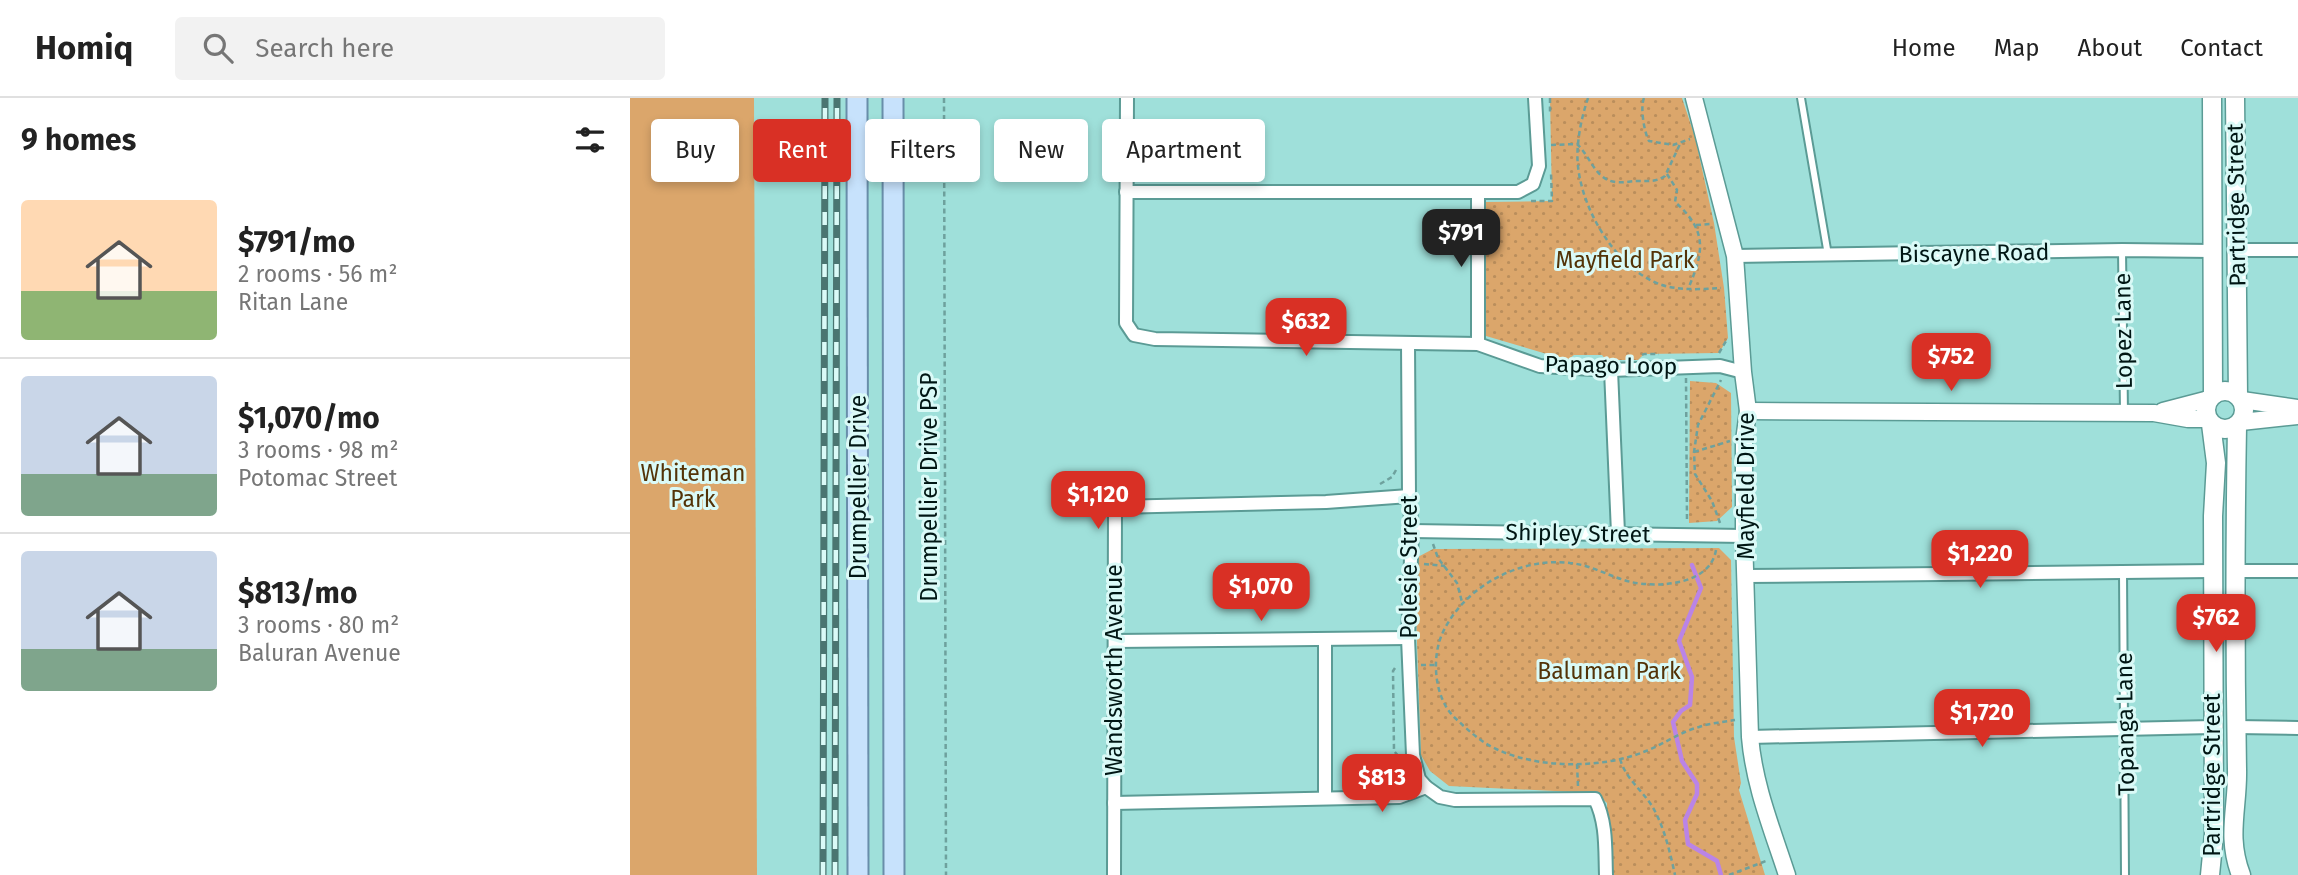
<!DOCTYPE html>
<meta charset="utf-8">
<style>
:root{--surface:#fff;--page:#f2f2f2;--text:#222;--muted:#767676;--line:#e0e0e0;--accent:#d93025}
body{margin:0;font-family:"Fira Sans",sans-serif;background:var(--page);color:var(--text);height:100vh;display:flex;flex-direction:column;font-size:26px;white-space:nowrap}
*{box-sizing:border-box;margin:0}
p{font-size:23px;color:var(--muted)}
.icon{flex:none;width:38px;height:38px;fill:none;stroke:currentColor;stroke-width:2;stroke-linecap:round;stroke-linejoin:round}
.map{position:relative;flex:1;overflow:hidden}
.drawer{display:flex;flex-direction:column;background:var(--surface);width:630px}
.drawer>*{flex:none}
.hud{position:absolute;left:21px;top:21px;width:665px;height:63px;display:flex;gap:14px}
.price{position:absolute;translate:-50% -60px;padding:0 16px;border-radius:14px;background:var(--accent);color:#fff;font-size:23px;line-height:46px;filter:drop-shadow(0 2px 4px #0008)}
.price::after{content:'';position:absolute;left:50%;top:42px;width:21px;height:16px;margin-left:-10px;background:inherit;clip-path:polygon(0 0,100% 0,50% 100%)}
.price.active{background:#222;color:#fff}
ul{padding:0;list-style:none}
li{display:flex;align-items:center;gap:21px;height:175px;padding:0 21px}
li+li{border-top:2px solid var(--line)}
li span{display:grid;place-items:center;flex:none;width:196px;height:140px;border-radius:7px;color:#555}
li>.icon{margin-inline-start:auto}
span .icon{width:84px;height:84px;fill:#fffc;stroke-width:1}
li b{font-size:30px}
h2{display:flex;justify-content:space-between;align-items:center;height:84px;padding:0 21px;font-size:30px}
.tag{padding:0 24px;border-radius:7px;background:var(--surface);box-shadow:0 4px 10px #0003;font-size:24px;line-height:63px}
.tag.active{background:var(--accent);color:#fff}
header{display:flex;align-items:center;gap:42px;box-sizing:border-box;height:98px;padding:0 35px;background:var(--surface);border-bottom:2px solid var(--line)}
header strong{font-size:33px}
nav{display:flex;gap:38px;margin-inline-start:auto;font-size:24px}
.search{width:490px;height:63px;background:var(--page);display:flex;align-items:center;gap:18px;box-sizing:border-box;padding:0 24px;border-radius:7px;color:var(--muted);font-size:26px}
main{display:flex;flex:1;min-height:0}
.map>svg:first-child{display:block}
.grass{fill:#dba66b}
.park{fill:url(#park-dots)}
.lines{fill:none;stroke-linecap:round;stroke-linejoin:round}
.stream{stroke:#ba84e6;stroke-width:4.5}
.service-casing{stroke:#5b9b95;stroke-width:10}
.minor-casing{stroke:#5b9b95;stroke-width:16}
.tertiary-casing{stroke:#5b9b95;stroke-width:19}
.secondary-casing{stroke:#5b9b95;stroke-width:21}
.primary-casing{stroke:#698eaa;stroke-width:23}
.path{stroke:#6ea19d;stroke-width:2.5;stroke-dasharray:5 3.5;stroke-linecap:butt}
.service{stroke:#fff;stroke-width:6}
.minor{stroke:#fff;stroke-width:12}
.tertiary{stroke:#fff;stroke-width:16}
.secondary{stroke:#fff;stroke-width:18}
.primary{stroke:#c7e2fc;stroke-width:19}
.rail-casing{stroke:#4a7571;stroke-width:7}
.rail{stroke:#dafaf7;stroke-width:4.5;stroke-dasharray:13;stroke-linecap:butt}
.labels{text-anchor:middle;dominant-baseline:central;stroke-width:6;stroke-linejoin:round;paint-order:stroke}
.street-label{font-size:23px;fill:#001614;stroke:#dafaf7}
.park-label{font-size:23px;fill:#533307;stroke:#dafaf7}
</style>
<header>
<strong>Homiq</strong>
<div class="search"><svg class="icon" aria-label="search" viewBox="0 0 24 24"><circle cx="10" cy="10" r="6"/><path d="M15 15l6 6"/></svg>Search here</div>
<nav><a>Home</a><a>Map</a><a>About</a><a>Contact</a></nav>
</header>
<main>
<section class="drawer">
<h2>9 homes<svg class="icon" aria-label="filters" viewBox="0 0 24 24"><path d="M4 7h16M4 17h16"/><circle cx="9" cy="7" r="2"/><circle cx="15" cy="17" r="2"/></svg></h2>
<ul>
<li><span style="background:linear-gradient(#ffd9b3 65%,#8fb573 0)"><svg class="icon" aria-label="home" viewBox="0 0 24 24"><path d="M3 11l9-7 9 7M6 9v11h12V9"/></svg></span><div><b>$791/mo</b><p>2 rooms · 56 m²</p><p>Ritan Lane</p></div></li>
<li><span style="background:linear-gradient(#c9d6e8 70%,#7fa58c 0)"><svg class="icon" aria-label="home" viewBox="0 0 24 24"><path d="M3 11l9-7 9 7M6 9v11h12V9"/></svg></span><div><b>$1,070/mo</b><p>3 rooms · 98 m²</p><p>Potomac Street</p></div></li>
<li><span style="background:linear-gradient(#c9d6e8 70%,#7fa58c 0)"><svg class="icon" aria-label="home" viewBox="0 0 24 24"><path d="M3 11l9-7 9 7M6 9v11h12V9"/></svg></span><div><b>$813/mo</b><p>3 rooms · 80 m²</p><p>Baluran Avenue</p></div></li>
</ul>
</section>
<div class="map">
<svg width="1668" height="777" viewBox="0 0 1668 777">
<defs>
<pattern id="park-dots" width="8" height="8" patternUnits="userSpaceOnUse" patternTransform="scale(1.75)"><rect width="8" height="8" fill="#dba66b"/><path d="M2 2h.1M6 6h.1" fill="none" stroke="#ba8e5c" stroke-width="1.8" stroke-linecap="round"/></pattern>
</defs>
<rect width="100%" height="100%" fill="#9fe0da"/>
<path class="grass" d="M0 0H124L127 777H0Z"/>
<g class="park">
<path d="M920 0H1052L1065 39 1084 125 1094 190 1098 240 1089 255 1014 256 1008 262H976L972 257H944L937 262 856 238V104L922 103Z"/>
<path d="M1060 283 1086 285 1101 295 1102 409 1087 423 1059 425Z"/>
<path d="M1089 450 1101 462 1104 639 1111 685 1109 692 1135 777H978L977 705 966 695 819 688 800 673 791 657 784 461 803 451Z"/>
</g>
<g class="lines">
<path class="stream" d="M1062 467 1071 490 1049 543 1062 579 1060 607 1051 613 1043 624 1052 663 1067 686V696L1055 722 1058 746 1087 763 1091 777"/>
<defs>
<g id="service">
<path d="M1171 0 1198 157"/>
<path d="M1492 152 1494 315"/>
<path d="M1493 474 1495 777"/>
</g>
<g id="minor">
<path d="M497 0 496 225 504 237 525 241 848 246 910 268 981 272 1090 268 1113 274"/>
<path d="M496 94H888L903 86 909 68 905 0"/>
<path d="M848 95V246"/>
<path d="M1607 152H1668"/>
<path d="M1105 158 1492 152 1582 153"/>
<path d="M778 245 779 398 782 433 778 540 783 657 789 681 796 689"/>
<path d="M981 272 988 435"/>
<path d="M782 433 1114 438"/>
<path d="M1604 473H1668"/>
<path d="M1116 478 1582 473"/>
<path d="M695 541V700"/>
<path d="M485 543 778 540"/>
<path d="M1606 629 1668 630"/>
<path d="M1120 639 1582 629"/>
<path d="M484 705 769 699 796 689 810 699 825 702 965 701C977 725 975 751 976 777"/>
<path d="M484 777 485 409 696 404 779 398"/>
</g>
<g id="tertiary">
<path d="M1064 0 1105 158 1113 274 1118 313 1114 343V438L1120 639C1124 687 1142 731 1157 777"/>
<path d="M1612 302 1668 310"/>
<path d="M1118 313 1524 315 1558 321H1578"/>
<path d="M1533 313 1579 301"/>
<path d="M1611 324 1668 318"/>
</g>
<g id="secondary">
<path d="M1582 0 1583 297"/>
<path d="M1605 0 1608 298"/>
<circle cx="1595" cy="312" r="19"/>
<path d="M1607 328C1605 442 1605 557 1607 671 1608 710 1596 738 1611 777"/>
<path d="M1580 777 1584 736 1583 418 1586 365 1581 326"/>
</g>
<g id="primary">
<path d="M227 0 228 777"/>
<path d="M263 0 264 777"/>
</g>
</defs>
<use href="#service" class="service-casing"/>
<use href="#minor" class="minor-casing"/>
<use href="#tertiary" class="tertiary-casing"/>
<use href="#secondary" class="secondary-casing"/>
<use href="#primary" class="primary-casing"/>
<g class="path">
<path d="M314 0 316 777"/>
<path d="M920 0V16"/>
<path d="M958 0C953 15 949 32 948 47 942 98 983 171 1032 187 1051 193 1072 191 1091 190"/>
<path d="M1014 0C1010 9 1014 34 1019 43L1043 47 1060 41"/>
<path d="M921 47 947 46C961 59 965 82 986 84 994 85 1001 83 1008 83 1019 83 1026 84 1035 78L1050 46"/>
<path d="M1037 76 1047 92 1045 104C1078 133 1074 154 1058 191"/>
<path d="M901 103H922L921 75"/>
<path d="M1066 127 1080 126"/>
<path d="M1089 255 1096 243"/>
<path d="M1012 257 1014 256H1029"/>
<path d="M1056 280 1057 424"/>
<path d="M1064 354 1100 343"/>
<path d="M750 386 762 379 766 372"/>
<path d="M479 397 485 394H500"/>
<path d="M1090 425 1082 403 1065 376 1064 354 1068 327 1091 282"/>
<path d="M803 446 808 460 827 485 832 504"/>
<path d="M1086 452C1080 487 1029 490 1001 484 980 479 962 467 940 465 890 459 835 488 813 534 801 559 804 599 824 619 837 631 849 643 866 651 909 671 973 671 1016 653 1034 646 1050 634 1069 629 1080 625 1093 624 1105 622"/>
<path d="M794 466 815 468"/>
<path d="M791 567H805"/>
<path d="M765 570 763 573 764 653 769 659"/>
<path d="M990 661C996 681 1011 691 1022 708 1034 728 1040 754 1045 777"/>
<path d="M947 666 948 688"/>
<path d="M1099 777 1136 763"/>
</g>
<use href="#service" class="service"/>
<use href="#minor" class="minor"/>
<use href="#tertiary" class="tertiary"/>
<use href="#secondary" class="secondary"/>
<use href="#primary" class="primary"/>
<defs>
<g id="rail">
<path d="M193 777 195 0"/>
<path d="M205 777 207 0"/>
</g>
</defs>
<use href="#rail" class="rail-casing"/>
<use href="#rail" class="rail"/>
</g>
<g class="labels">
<g class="street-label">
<text transform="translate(1606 107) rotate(-91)">Partridge Street</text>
<text transform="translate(1344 155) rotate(-1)">Biscayne Road</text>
<text transform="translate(1493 233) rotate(-91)">Lopez Lane</text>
<text transform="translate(981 267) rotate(1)">Papago Loop</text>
<text transform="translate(1116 388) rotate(-90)">Mayfield Drive</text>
<text transform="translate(228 389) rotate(-90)">Drumpellier Drive</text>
<text transform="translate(299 389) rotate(-90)">Drumpellier Drive PSP</text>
<text transform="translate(948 435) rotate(1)">Shipley Street</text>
<text transform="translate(779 469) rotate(-90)">Polesie Street</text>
<text transform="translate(484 572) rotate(-90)">Wandsworth Avenue</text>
<text transform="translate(1495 626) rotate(-91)">Topanga Lane</text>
<text transform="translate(1582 677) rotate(-90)">Partridge Street</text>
</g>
<g class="park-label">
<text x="995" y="162">Mayfield Park</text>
<text x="63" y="375">Whiteman<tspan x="63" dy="26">Park</tspan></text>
<text x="979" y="573">Baluman Park</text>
</g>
</g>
</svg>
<b class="price active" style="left:831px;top:171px">$791</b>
<b class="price" style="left:676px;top:260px">$632</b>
<b class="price" style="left:1321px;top:295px">$752</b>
<b class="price" style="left:468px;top:433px">$1,120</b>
<b class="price" style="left:1350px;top:492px">$1,220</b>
<b class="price" style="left:631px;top:525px">$1,070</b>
<b class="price" style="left:1586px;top:556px">$762</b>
<b class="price" style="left:1352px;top:651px">$1,720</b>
<b class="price" style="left:752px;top:716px">$813</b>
<div class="hud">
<a class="tag">Buy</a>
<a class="tag active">Rent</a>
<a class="tag">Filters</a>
<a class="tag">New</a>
<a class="tag">Apartment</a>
</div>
</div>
</main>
